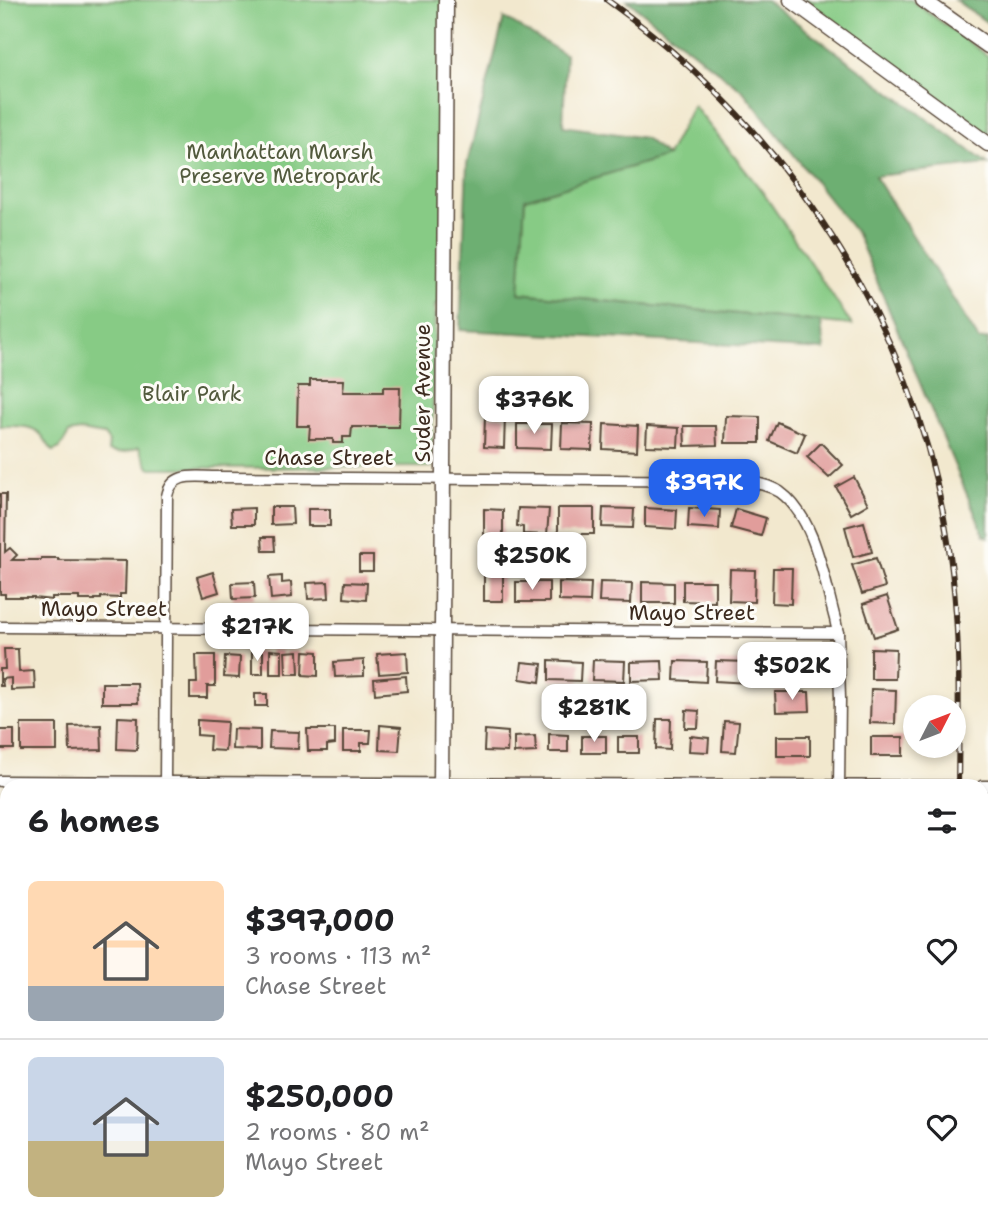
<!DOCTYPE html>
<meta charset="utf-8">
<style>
:root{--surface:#fff;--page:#f2f2f2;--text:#202124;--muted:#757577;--line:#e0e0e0;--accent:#2563eb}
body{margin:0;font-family:"Shantell Sans",sans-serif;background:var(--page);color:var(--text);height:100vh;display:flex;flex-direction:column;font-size:26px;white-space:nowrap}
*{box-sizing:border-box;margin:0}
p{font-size:23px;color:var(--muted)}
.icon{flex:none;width:38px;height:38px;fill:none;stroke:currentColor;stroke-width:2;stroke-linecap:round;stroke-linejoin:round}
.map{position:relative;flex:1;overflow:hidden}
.side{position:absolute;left:0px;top:779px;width:989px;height:450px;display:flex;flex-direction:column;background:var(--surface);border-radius:21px 21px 0 0;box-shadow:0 4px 10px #0003}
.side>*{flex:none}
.needle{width:46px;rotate:48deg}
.controls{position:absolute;left:903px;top:695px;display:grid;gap:14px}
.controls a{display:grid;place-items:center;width:63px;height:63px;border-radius:50%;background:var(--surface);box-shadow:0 4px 10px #0003;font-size:35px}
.price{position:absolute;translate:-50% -60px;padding:0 16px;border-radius:14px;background:#fff;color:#222;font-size:23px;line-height:46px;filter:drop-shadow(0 2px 4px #0008)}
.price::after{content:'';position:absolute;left:50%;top:42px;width:21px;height:16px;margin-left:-10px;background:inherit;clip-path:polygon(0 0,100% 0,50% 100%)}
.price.active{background:var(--accent);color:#fff}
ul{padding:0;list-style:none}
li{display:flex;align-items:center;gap:21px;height:175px;padding:0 28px}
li+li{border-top:2px solid var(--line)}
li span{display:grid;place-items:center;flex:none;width:196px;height:140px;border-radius:10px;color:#555}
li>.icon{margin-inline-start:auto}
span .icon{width:84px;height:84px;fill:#fffc;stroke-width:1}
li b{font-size:30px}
h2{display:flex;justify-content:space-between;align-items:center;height:84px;padding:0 28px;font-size:30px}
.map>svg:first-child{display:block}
.green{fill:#87cb85;stroke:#617a52;stroke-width:2}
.forest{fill:#6daf72;stroke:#546c48;stroke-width:2}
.water{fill:#78b7ec;stroke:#5a7085;stroke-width:2}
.building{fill:#e19d9b}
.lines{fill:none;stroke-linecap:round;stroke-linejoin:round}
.minor-casing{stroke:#564638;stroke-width:13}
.tertiary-casing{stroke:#564638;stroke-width:17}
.secondary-casing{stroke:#564638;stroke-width:18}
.minor{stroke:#fff;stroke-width:10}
.tertiary{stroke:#fff;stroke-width:14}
.secondary{stroke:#fff;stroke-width:16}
.rail-casing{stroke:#3b2a1e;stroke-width:6}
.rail{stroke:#fdfcf7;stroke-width:3.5;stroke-dasharray:10;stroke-linecap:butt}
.labels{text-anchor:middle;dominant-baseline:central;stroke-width:6;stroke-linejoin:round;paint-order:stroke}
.park-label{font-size:21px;fill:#525a3d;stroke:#fdfcf7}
.street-label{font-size:21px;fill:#3b2a1e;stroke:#fdfcf7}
</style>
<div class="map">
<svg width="988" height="1227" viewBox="0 0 988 1227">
<rect width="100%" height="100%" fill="#fdfcf7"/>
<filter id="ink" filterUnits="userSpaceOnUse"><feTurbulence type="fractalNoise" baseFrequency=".0143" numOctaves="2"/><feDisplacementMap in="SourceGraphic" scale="14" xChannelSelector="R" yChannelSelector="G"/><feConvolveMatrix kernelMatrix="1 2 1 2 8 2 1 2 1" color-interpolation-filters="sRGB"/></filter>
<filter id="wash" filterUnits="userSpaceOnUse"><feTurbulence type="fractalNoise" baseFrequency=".00686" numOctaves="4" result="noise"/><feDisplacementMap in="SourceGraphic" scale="28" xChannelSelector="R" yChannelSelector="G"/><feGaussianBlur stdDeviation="1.57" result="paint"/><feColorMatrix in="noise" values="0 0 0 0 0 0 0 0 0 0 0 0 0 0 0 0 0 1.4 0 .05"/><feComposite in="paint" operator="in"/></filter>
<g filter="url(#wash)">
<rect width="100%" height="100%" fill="#f2e8ce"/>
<g class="green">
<path d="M0 0H446L444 304 435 305 432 467 149 468 139 447C128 452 120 454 108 451L109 442 104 435 80 431 69 433 60 448 53 451C48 446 47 442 43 437 34 424 14 426 0 426Z"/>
<path d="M805 0H911L988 56V135Z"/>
<path d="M693 105 762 191 852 325 519 293 525 199 667 156Z"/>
</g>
<g class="forest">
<path d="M627 0H766L988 164 875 176 979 340 988 339V537L984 535 857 234 743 91Z"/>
<path d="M955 0H988V23Z"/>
<path d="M504 18 566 55 563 126 645 138 667 156 525 199 519 293 821 322 824 350 460 330 467 164Z"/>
<path d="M0 1136 7 1137V1222H166L165 1227H0Z"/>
<rect x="491" y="1222" width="443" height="5"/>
</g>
<path class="water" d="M166 1222H491V1227H165Z"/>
<g id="blocks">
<g class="building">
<path d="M310 380H344L343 392H383V387H400L399 427H352L351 437H343V443H333V439H309L310 426H297L298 386H310Z"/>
<path d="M485 416H505L504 448 484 447Z"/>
<path d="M726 416 760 417V443H725Z"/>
<path d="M777 422 805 434 797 453 769 441Z"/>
<path d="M562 423 593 424 592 450 561 449Z"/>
<path d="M517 424H552L551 449 517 448Z"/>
<path d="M604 424 638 426 637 451 603 449Z"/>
<path d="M647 426 679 428 678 447 646 446Z"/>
<path d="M684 426H716L717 445 685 446Z"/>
<path d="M821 443 843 465 829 478 807 457Z"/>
<path d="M854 477 868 504 851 514 836 487Z"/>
<path d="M0 494H6L5 552 10 548 17 555 12 560H41V558H58V560L126 561 125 594H120V598L101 597V599H95V600H79V597H52V600L34 598V597H5V594H0Z"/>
<path d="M271 507H292L293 524 271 525Z"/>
<path d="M254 508V525H232L231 509Z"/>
<path d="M518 508 549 509 547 535 523 534V527L517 526Z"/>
<rect x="558" y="508" width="36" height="26"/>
<path d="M603 508 634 509 633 528 602 527Z"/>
<path d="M645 508 677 510 676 529 645 527Z"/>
<path d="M689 508 720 510 719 529 688 527Z"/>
<rect x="308" y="509" width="22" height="17"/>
<path d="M484 509 503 510V543H484Z"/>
<path d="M736 509 766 518 761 536 731 528Z"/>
<path d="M864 522 872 552 853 557 845 527Z"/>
<path d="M262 537H274L275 551H263Z"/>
<rect x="359" y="556" width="14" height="15"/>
<path d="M876 558 885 587 862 594 852 565Z"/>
<rect x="484" y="566" width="19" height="35"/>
<path d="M773 568H792L791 604 772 603Z"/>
<path d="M730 569 755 570 754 602 729 601Z"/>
<path d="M213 572 219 592 203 597 197 577Z"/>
<path d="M282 576V583L291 582 292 597 271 599 269 577Z"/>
<path d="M683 581H715V602L683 601Z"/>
<path d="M254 582 255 598 233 599 232 583Z"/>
<path d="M328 582 329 598 308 599 307 583Z"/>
<path d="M345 582 367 583 366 600 344 598Z"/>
<rect x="516" y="582" width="33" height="20"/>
<path d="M559 582 591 583 590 602 559 601Z"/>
<path d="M600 582 632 583 631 603 599 602Z"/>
<path d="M642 582 674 583V603H642Z"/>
<path d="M887 596 898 629 874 637 863 604Z"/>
<path d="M871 648 896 649 895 679H871Z"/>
<path d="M4 649H18L19 672 34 671 35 689 11 690V678L2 679 3 686H0V669H5Z"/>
<path d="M270 650 282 651V674H270Z"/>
<path d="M298 651 299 674H286L285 652Z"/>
<path d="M304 651 318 652V676L303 675Z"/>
<rect x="252" y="652" width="11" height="22"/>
<path d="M407 652 408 672 379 674 377 654Z"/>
<path d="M196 655H215V686H207V698H190V683H197Z"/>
<path d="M225 656 240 657 239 678 224 677Z"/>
<path d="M364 660V676L335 677 334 662Z"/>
<path d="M549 660 581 662 580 681 549 680Z"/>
<path d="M593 660 625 661 624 681 592 680Z"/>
<path d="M662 661 663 680 631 681V662Z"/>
<path d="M675 661 707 662 706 682 674 680Z"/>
<path d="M716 661 749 662 748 683 715 681Z"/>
<path d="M522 662 542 664 540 682 520 679Z"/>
<path d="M779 662 811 663 810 682 778 681Z"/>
<path d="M406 676 407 691 375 694 374 679Z"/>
<path d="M102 683H137L138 703H102Z"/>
<path d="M871 689 896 690 895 724 870 723Z"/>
<path d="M775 692H809L810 711 776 712Z"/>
<rect x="255" y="694" width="12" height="12"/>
<path d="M686 710 699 711 698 728H685Z"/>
<path d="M118 717 138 718 137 750 117 749Z"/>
<path d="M657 719H671L670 750 656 749Z"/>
<path d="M197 720 227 722 225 751 209 750 210 736 197 735Z"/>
<path d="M724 721 739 722 736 752 722 751Z"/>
<rect x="21" y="724" width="36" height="27"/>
<path d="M101 725 102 750 70 751 69 726Z"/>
<path d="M380 725 401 727 399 751 379 750Z"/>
<path d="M233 729 260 730V750L232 749Z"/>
<path d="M307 729H335V744L327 745V751H308Z"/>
<rect x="0" y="730" width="14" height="19"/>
<path d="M343 730H371L370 743H361V751H343Z"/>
<path d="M485 730 508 732 507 752 484 751Z"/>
<path d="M270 731 299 732 298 749 269 748Z"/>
<path d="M549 734 568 735V752H549Z"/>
<path d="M535 736 536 752 514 753V737Z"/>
<rect x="582" y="736" width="24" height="17"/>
<path d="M690 736 709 738 708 752 689 751Z"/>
<rect x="777" y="736" width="33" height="20"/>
<rect x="618" y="737" width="21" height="16"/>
<rect x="871" y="737" width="32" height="19"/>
<rect x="0" y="829" width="7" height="44"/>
<path d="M0 969H7V1074L0 1075Z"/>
</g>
</g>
</g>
<g filter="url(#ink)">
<use href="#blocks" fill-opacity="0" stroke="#564638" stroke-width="2"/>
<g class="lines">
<defs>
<g id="minor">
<path d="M0 627 838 633"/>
<path d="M0 781 951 786"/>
<path d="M165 781 167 496C172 471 196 477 216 477L744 481C756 483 769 485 780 492 815 517 824 579 835 619L838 633 840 699 839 786"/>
<path d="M982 786H988"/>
</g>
<g id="tertiary">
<path d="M791 0 988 144"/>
<path d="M923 0 988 46"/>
<path d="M441 786 446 0"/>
</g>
<g id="secondary">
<path d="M0 944H7"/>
<path d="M982 951H988"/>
</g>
</defs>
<use href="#minor" class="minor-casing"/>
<use href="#tertiary" class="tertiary-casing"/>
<use href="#secondary" class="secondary-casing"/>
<use href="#minor" class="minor"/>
<use href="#tertiary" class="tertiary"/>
<use href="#secondary" class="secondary"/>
<defs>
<g id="rail">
<path d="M607 0C786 128 915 323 948 542 961 623 959 704 958 786"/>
<path d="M952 1227V1222"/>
</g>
</defs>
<use href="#rail" class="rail-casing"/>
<use href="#rail" class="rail"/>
</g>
</g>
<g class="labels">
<g class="park-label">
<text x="280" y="152">Manhattan Marsh<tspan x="280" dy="24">Preserve Metropark</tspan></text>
<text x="192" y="394">Blair Park</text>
</g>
<g class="street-label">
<text transform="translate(423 393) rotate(-90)">Suder Avenue</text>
<text x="329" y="458">Chase Street</text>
<text x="104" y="609">Mayo Street</text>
<text x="692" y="613">Mayo Street</text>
</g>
</g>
</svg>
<div class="controls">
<a><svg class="needle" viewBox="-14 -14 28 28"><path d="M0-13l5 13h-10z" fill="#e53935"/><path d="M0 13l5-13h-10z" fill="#757577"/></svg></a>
</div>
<b class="price" style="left:534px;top:436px">$376K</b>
<b class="price active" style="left:704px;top:519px">$397K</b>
<b class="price" style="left:532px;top:592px">$250K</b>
<b class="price" style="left:257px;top:663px">$217K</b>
<b class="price" style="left:792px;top:702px">$502K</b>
<b class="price" style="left:594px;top:744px">$281K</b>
<section class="side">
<h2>6 homes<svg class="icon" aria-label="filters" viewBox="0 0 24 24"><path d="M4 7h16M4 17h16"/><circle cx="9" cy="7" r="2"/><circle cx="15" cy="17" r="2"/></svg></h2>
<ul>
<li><span style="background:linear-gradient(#ffd9b3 75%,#9aa5b1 0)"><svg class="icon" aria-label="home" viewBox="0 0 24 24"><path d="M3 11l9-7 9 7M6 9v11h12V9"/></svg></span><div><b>$397,000</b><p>3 rooms · 113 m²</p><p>Chase Street</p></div><svg class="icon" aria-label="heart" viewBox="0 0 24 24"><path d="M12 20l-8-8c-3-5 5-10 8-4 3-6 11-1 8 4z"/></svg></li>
<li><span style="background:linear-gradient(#c9d6e8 60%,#c2b280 0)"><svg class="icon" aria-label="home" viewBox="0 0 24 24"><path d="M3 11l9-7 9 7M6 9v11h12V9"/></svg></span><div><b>$250,000</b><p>2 rooms · 80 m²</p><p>Mayo Street</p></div><svg class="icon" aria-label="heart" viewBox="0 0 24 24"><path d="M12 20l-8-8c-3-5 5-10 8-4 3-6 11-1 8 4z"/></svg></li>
</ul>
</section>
</div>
